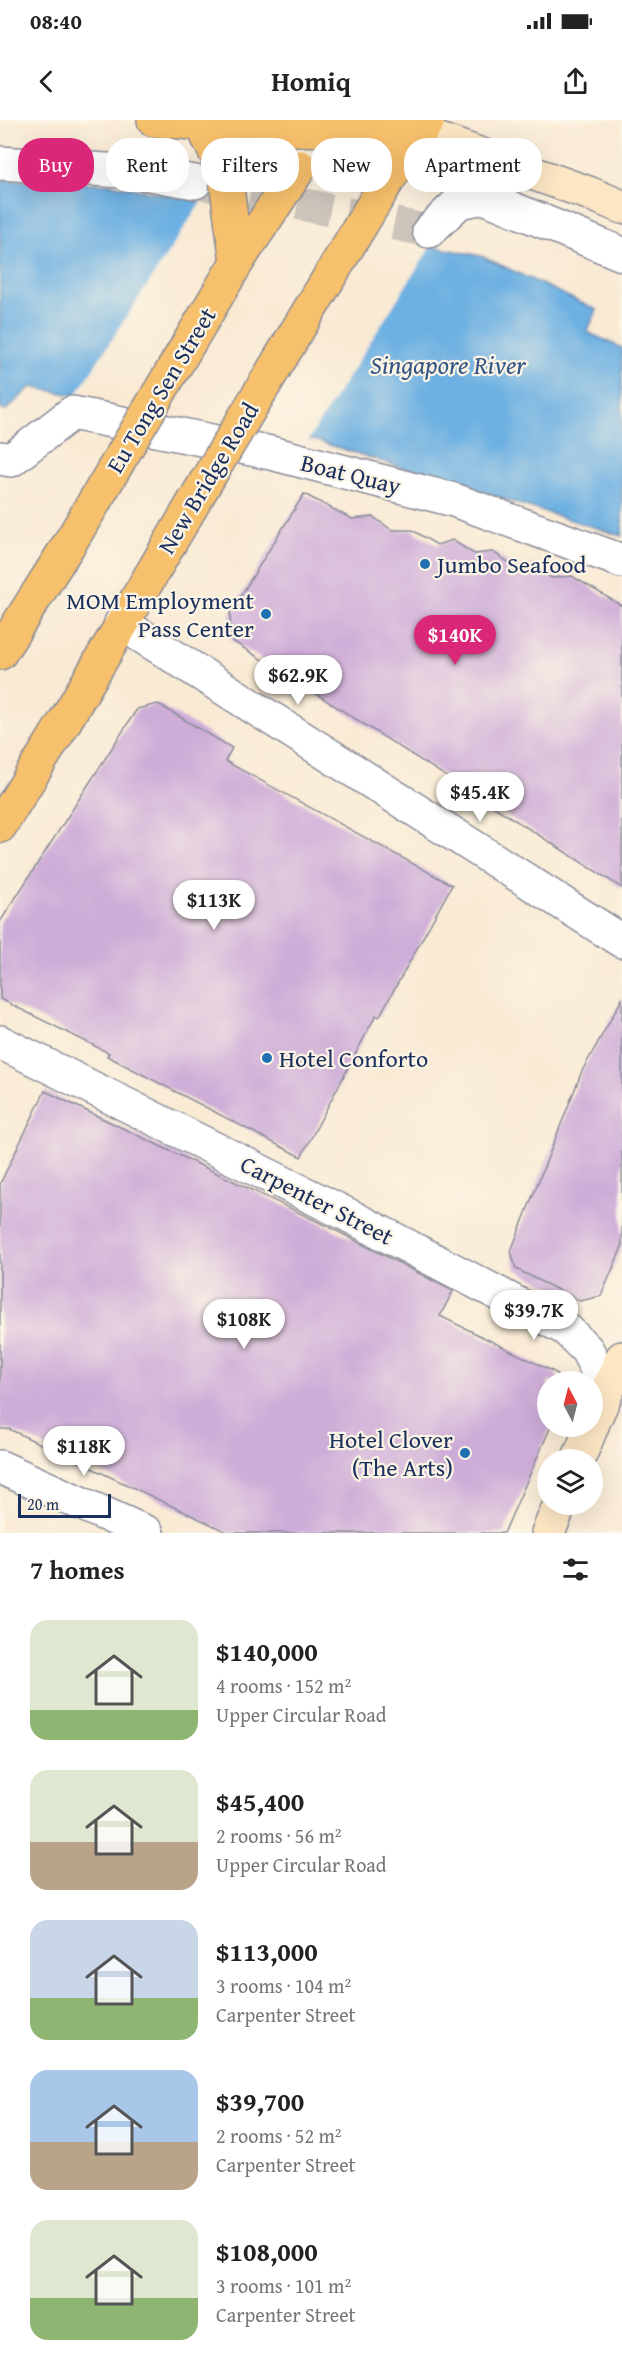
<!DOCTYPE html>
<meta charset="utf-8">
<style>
:root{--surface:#fff;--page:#f2f2f2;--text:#222;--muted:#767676;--accent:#db2777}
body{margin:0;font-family:"Gentium Book Plus",serif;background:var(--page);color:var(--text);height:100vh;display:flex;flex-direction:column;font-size:22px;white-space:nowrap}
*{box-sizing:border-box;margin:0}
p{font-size:20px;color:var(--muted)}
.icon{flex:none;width:33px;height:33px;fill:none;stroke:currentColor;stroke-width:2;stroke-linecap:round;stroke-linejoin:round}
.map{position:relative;height:1413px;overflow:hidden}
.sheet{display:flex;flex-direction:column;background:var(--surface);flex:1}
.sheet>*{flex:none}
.hud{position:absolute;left:18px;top:18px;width:586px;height:54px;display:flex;gap:12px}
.needle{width:39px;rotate:353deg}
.fabs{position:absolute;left:537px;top:1251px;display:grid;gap:12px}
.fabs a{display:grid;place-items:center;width:66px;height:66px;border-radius:50%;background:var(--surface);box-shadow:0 6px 24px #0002;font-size:30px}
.scale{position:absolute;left:18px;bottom:15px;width:93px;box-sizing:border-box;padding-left:6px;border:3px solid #1b2f5e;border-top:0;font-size:16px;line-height:21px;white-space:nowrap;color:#1b2f5e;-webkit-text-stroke:4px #fcf5e5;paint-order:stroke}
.price{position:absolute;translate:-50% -51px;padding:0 14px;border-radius:21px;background:#fff;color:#222;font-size:20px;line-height:39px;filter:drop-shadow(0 2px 3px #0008)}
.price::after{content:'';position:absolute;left:50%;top:36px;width:18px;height:14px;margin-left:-9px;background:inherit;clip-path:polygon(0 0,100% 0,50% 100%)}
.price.on{background:var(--accent);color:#fff}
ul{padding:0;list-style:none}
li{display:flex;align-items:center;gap:18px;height:150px;padding:0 30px}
li span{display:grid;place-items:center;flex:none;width:168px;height:120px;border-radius:18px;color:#555}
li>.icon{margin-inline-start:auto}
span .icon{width:72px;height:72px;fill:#fffc;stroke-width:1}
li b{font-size:26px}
h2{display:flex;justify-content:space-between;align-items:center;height:72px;padding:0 30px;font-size:26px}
.chip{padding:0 21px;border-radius:24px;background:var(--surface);box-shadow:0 6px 24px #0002;font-size:21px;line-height:54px}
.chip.on{background:var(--accent);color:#fff}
.status{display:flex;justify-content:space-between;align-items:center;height:42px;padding:0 30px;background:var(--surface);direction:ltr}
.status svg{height:16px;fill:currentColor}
header{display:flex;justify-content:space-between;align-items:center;height:78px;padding:0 30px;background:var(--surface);font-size:27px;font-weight:700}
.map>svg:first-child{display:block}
.water{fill:#6db0e2;stroke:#4470a0;stroke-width:1.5}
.pier{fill:#f9ead4}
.building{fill:#cdacd8}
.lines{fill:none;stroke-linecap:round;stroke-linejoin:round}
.street-tunnel{stroke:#cdc5bc;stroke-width:33;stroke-dasharray:33 16;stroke-linecap:butt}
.street-casing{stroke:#8a8c99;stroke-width:36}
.secondary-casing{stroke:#8a8c99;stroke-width:36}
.primary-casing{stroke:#8a8c99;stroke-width:36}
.street{stroke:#fff;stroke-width:33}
.secondary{stroke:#fce6c4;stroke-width:33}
.primary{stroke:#f7c06c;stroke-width:33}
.primary-bridge-casing{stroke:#8a8c99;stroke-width:36;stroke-linecap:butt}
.primary-bridge{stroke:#f7c06c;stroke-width:33}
.poi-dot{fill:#1f6fb2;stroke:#fcf5e5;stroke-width:2}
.labels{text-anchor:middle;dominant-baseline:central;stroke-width:4.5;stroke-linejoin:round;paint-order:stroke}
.street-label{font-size:24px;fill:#1b2f5e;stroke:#fcf5e5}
.poi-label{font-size:24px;fill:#1b2f5e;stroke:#fcf5e5;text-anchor:start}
.water-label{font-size:26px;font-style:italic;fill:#345686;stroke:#fcf5e5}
</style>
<div class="status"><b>08:40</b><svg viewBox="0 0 49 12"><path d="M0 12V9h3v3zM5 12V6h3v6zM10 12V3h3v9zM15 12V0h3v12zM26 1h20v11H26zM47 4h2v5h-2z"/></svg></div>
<header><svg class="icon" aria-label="back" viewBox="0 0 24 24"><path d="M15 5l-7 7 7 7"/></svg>Homiq<svg class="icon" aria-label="share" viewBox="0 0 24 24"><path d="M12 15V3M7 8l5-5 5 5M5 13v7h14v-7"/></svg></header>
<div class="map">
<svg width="622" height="1413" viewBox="0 0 622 1413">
<rect width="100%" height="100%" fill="#fcf5e5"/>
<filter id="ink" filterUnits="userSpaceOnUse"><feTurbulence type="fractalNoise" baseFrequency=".0167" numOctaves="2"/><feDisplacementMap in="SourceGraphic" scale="12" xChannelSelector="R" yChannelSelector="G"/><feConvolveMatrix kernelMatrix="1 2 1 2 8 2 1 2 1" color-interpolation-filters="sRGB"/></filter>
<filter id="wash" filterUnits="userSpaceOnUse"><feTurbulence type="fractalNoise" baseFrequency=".008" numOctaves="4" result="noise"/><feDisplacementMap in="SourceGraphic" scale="24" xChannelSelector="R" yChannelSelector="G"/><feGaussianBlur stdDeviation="1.35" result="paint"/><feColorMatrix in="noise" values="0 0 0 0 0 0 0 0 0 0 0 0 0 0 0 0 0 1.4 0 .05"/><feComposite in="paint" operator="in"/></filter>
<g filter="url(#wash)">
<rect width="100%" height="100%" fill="#f9ead4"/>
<path class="water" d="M0 60 111 64 481 136 597 190 587 212 622 228V416L317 321 31 267 6 290 0 289Z"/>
<path class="pier" d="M203 79 433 123 307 322 74 278Z"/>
<g id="blocks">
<g class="building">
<path d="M304 374 352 399 373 397 392 410H412L437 425 452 420 474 434 493 432 517 448 530 444 551 458 572 456 622 486V768L231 520 230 493Z"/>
<path d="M158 584 232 628 225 641 452 765 379 897 376 895 301 1037 107 936 109 933 0 879V802L137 589Z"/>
<path d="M622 879V1127L601 1176 580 1181 516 1149 511 1131 582 951Z"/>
<path d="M45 971 331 1108 453 1171 440 1196 556 1253 559 1262H548V1306H551L504 1413H229L9 1309H0V1064Z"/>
</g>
</g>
</g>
<g filter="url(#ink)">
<use href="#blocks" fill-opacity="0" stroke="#8a8c99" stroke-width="1.5"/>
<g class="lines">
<path class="street-tunnel" d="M202 63 429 111"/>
<defs>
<g id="street">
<path d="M0 43 137 52 195 62"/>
<path d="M429 111 459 82 484 77 622 134"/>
<path d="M0 338 11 340 72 293 271 333 454 380 622 441"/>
<path d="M121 503 622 821"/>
<path d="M0 922 348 1095 566 1209 587 1230 607 1270"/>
<path d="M0 1347 147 1413"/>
</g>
<g id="secondary">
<path d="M420 13 591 74 622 87"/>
<path d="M592 1305 622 1238"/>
<path d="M578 1340 592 1306"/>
<path d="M548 1413 560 1384"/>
</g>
<g id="primary">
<path d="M154 0 260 8 420 13"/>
<path d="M202 5 223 48 226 61"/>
<path d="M388 60 428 0"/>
<path d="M0 533 71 421"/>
<path d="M0 706 65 601 208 358"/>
</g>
</defs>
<use href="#street" class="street-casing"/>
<use href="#secondary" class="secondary-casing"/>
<use href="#primary" class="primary-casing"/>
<use href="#street" class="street"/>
<use href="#secondary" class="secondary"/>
<use href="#primary" class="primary"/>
<defs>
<g id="primary-bridge">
<path d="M226 61 237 142"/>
<path d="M208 358 388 60"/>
<path d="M71 421 237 142 300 47"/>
</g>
</defs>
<use href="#primary-bridge" class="primary-bridge-casing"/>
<use href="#primary-bridge" class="primary-bridge"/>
</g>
</g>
<g class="poi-dot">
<circle cx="425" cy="444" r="6"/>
<circle cx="266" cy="494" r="6"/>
<circle cx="267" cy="938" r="6"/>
<circle cx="465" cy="1333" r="6"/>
</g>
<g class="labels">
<g class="street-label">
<text transform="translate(161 270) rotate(-59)">Eu Tong Sen Street</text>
<text transform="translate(351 354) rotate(14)">Boat Quay</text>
<text transform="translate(208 358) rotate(-59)">New Bridge Road</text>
<text transform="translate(317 1080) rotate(27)">Carpenter Street</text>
</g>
<g class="poi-label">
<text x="437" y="444">Jumbo Seafood</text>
<text x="254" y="480" text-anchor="end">MOM Employment<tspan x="254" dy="28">Pass Center</tspan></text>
<text x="279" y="938">Hotel Conforto</text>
<text x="453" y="1319" text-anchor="end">Hotel Clover<tspan x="453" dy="28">(The Arts)</tspan></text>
</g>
<g class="water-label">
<text x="448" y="244">Singapore River</text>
</g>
</g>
</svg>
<div class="fabs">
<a><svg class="needle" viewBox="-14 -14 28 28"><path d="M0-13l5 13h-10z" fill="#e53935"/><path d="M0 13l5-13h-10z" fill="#767676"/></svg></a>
<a><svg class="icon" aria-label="layers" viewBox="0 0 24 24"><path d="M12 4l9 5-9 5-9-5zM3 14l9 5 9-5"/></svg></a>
</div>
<div class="scale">20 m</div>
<b class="price on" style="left:455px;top:546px">$140K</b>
<b class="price" style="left:298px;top:586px">$62.9K</b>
<b class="price" style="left:480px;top:703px">$45.4K</b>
<b class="price" style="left:214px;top:811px">$113K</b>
<b class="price" style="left:534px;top:1221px">$39.7K</b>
<b class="price" style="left:244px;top:1230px">$108K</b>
<b class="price" style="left:84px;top:1357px">$118K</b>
<div class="hud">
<a class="chip on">Buy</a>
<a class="chip">Rent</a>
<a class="chip">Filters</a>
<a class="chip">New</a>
<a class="chip">Apartment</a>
</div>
</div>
<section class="sheet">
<h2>7 homes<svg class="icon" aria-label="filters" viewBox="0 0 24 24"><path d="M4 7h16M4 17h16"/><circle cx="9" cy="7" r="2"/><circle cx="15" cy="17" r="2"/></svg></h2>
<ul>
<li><span style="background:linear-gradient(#dfe7d0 75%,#8fb573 0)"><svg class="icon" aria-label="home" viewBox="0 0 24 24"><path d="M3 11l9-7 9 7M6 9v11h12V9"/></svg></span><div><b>$140,000</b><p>4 rooms · 152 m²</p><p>Upper Circular Road</p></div></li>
<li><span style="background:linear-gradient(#dfe7d0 60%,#b9a48a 0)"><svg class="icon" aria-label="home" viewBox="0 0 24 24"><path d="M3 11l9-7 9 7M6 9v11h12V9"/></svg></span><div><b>$45,400</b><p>2 rooms · 56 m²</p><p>Upper Circular Road</p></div></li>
<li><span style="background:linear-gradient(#c9d6e8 65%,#8fb573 0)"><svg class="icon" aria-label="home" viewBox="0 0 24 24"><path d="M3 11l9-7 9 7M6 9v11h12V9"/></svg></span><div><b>$113,000</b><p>3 rooms · 104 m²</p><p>Carpenter Street</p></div></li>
<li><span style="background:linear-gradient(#a9c7e8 60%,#b9a48a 0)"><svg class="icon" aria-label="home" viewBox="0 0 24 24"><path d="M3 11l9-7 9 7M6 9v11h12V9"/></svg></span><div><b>$39,700</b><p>2 rooms · 52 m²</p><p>Carpenter Street</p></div></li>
<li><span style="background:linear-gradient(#dfe7d0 65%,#8fb573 0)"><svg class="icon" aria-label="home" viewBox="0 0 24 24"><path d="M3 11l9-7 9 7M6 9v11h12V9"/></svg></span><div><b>$108,000</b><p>3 rooms · 101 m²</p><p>Carpenter Street</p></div></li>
</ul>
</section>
